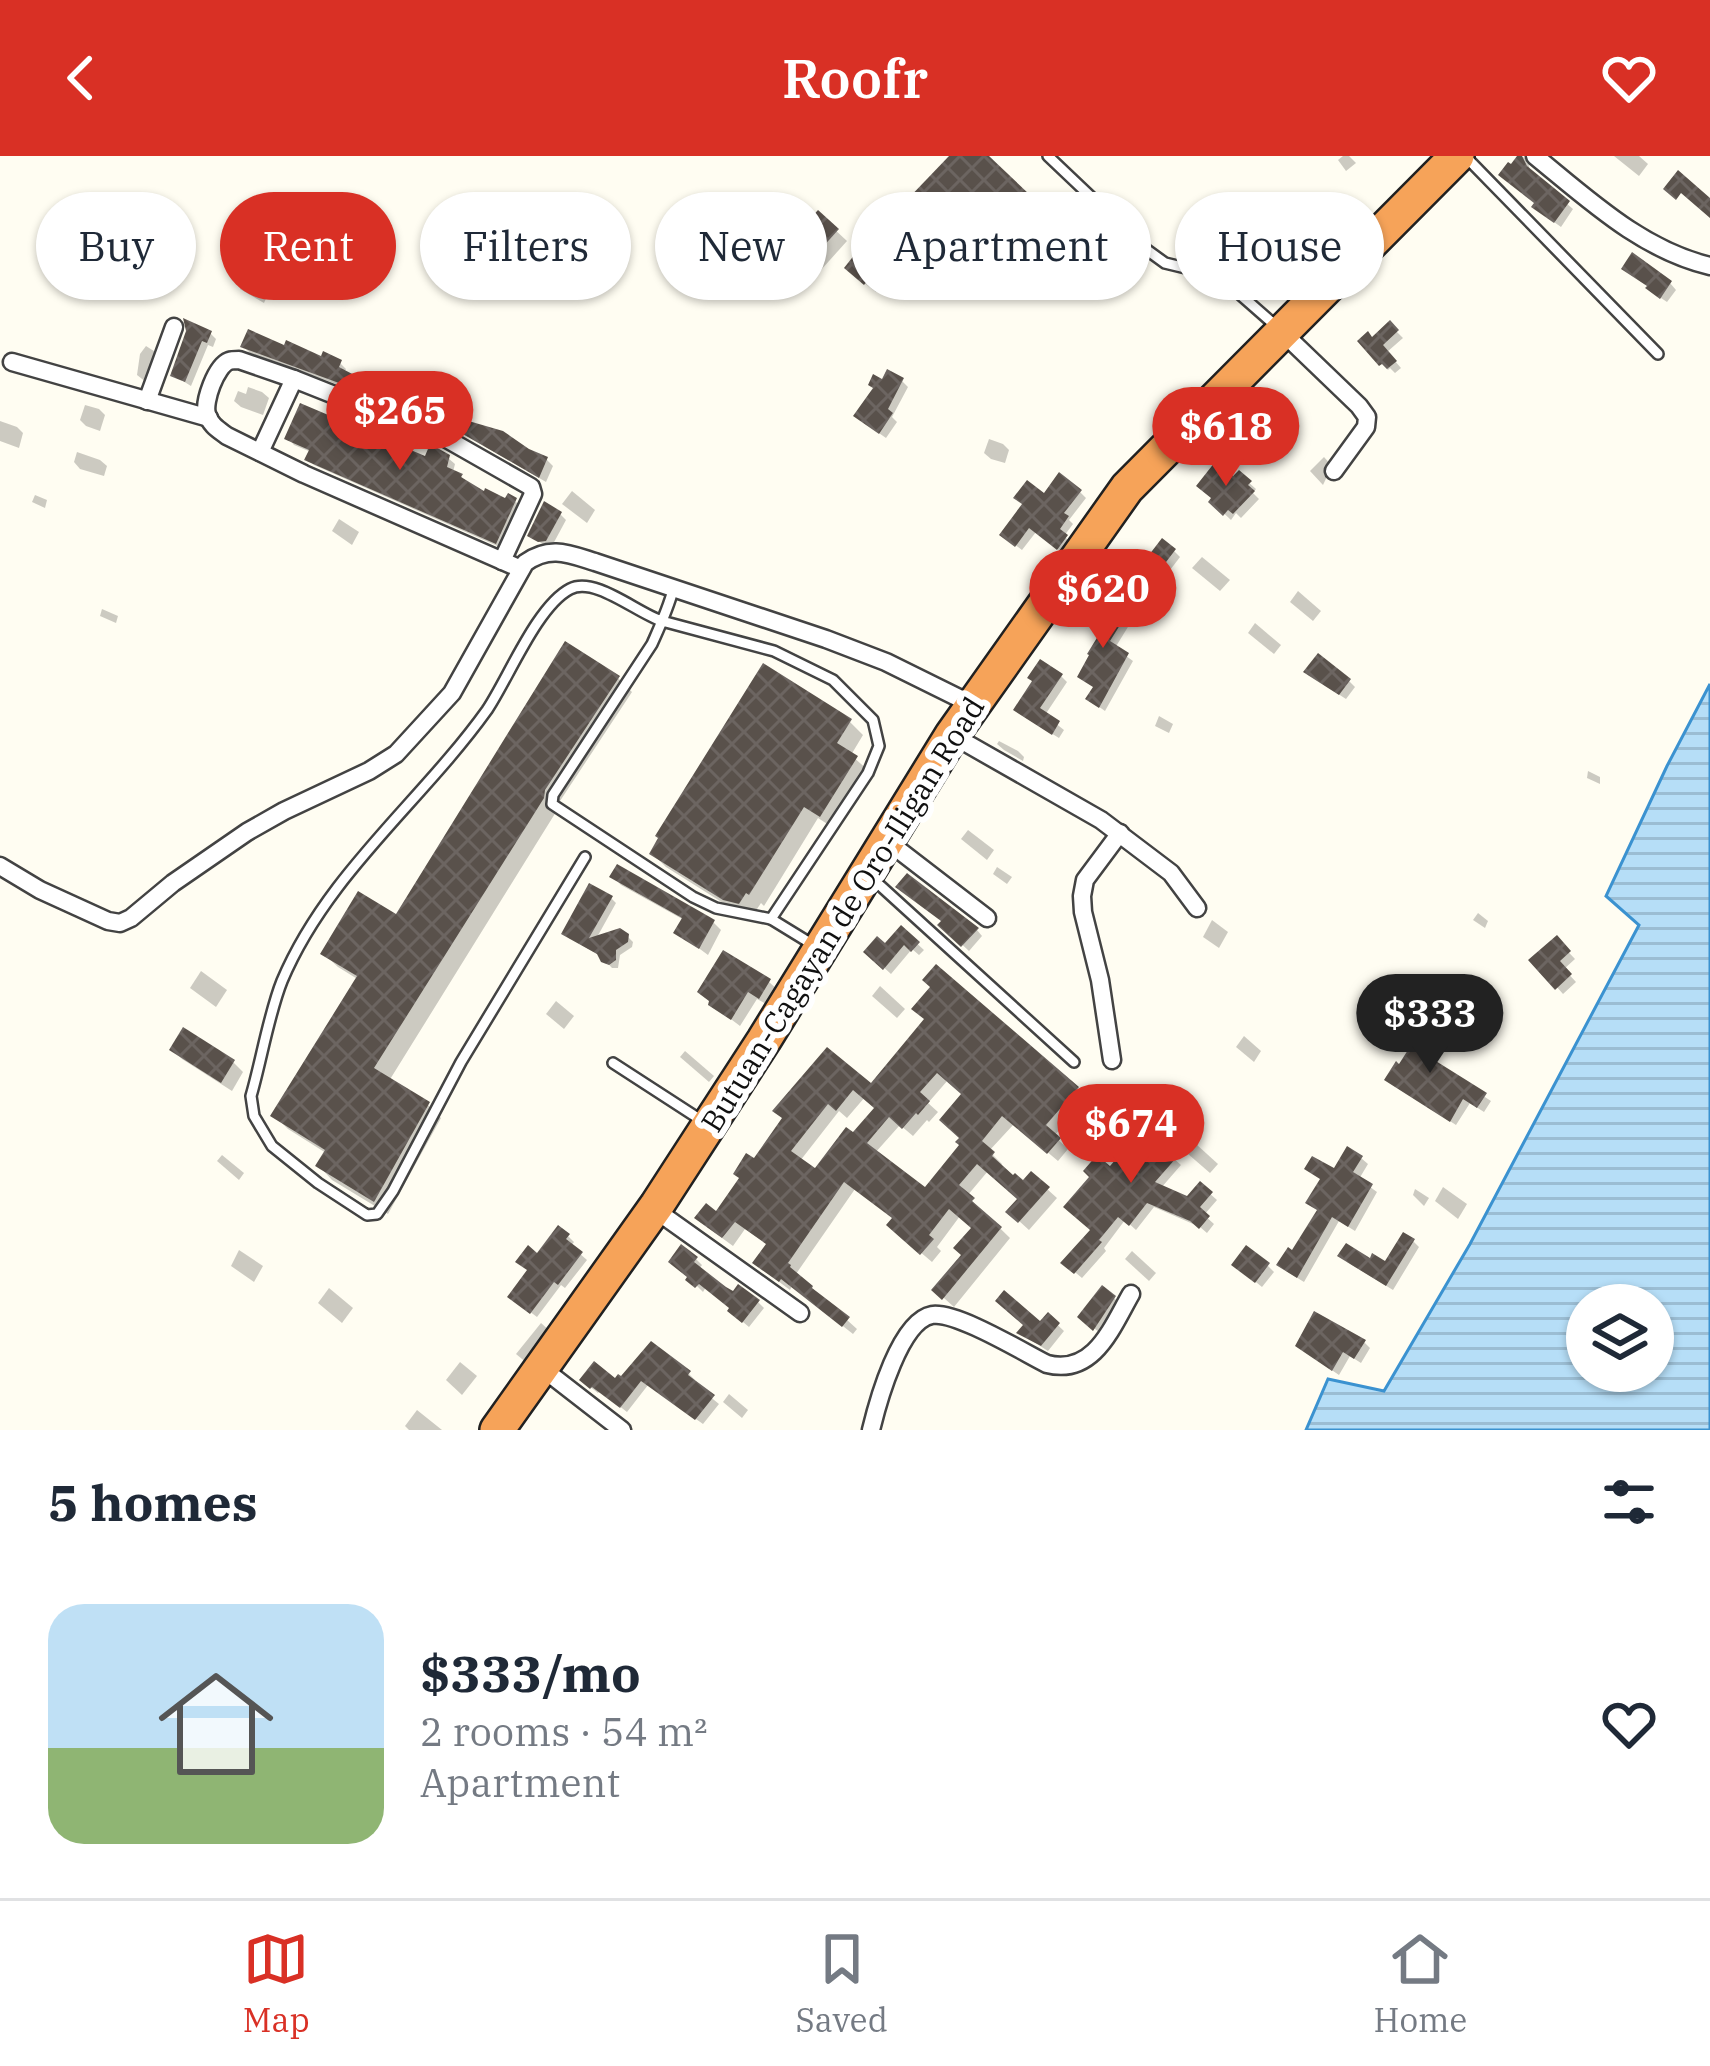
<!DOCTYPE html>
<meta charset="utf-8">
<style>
:root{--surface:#fff;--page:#f6f6f7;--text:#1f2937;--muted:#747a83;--line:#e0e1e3;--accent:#d93025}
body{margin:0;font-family:"IBM Plex Serif",serif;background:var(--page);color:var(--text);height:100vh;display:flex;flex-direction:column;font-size:45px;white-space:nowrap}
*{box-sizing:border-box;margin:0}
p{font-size:39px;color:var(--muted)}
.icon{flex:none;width:66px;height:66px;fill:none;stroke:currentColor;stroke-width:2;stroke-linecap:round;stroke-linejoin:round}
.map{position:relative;height:1274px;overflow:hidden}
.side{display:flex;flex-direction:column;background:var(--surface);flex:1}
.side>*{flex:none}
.hud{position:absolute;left:36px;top:36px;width:1638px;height:108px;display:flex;gap:24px}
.tools{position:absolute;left:1566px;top:1128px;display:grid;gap:24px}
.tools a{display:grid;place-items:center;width:108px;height:108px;border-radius:50%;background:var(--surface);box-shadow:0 3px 9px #0004;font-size:60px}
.price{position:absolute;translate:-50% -102px;padding:0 27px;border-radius:42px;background:var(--accent);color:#fff;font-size:39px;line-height:78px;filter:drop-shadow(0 3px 6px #0008)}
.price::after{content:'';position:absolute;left:50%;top:72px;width:36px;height:27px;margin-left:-18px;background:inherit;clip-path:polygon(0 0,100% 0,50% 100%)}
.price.current{background:#222;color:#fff}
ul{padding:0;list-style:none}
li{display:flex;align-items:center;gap:36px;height:300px;padding:0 48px}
li span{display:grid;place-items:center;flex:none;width:336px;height:240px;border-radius:36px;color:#555}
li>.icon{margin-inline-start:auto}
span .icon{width:144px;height:144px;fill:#fffc;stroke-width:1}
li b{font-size:51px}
h2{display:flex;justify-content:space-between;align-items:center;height:144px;padding:0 48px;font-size:51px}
.chip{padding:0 42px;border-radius:54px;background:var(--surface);box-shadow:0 3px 9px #0004;font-size:42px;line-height:108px}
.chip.current{background:var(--accent);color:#fff}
header{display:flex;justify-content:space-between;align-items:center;height:156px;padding:0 48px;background:var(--accent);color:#fff;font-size:54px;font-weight:600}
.dock{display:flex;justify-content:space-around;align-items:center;height:168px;border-top:3px solid var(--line);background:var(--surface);font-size:33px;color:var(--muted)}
.dock a{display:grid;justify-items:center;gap:6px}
.dock .current{color:var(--accent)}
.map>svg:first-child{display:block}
.water{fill:url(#water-rules);stroke:#3b92d0;stroke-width:3;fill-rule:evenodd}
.shadow{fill:#0003;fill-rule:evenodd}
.building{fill:url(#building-cross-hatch);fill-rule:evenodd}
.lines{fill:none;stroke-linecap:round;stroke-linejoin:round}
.lane-casing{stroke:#434343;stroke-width:14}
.street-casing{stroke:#434343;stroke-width:21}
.highway-casing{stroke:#212121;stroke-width:38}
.lane{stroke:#fff;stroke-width:9}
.street{stroke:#fff;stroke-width:16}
.highway{stroke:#f6a359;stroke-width:33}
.labels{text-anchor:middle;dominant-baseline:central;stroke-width:12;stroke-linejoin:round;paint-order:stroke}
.street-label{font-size:30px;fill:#101010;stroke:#fff}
</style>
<header><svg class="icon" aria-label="back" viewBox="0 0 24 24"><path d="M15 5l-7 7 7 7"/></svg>Roofr<svg class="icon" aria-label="heart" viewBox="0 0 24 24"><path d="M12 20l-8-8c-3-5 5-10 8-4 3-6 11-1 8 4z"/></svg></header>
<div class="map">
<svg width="1710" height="1274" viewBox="0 0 1710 1274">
<defs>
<pattern id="water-rules" width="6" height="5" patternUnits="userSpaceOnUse" patternTransform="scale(3)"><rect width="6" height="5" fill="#b6def7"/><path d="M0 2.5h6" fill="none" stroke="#9bbdd3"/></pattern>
<pattern id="building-cross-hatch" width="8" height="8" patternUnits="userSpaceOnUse" patternTransform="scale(3)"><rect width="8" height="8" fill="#59514b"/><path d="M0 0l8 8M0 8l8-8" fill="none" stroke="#6c6561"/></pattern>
</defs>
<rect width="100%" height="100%" fill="#fffdf2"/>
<path class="water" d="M1710 528V1274H1306L1328 1223 1384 1235 1470 1088 1639 769 1606 740 1667 610ZM1587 1149H1653V1215H1587Z"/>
<g class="shadow">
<path d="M953 0H985L1061 74 1001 138 907 48Z"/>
<path d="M1343 0H1349L1356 7 1346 15 1338 4Z"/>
<path d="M1521 0 1527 3 1531 17 1573 53 1561 71 1540 56Z"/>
<path d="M1614 0H1639L1648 8 1639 20Z"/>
<path d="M818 58 847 85 803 134 774 107Z"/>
<path d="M148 79 154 85 145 109 142 108 127 139 97 121 110 116Z"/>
<path d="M892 92 902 102 876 136 858 122Z"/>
<path d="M249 112 273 127 264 147 240 133Z"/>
<path d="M1670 127 1676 134 1667 146 1655 138Z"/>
<path d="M1390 169 1403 182 1387 196 1401 212 1395 217 1390 212 1388 214 1361 185 1373 184Z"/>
<path d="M189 176 210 177 216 183 213 191 208 189 191 230 173 219Z"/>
<path d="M146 190 157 197 146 226 137 219 140 198Z"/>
<path d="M244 191 340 207 346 213 344 217 528 295 547 304 553 310 546 326 445 267 250 197Z"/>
<path d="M902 225 908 231 892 261 897 266 886 282 863 266 883 227Z"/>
<path d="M248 231 262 236 269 242 263 259 241 251 234 245 238 235 246 238Z"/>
<path d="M85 249 99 253 105 259 100 275 86 270 80 264Z"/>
<path d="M0 265 17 271 23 277 19 292 0 285Z"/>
<path d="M288 282 426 304 448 302 455 308 453 316 461 320 467 328 506 346 515 345 521 351 502 392 314 309 308 303 311 296 294 289Z"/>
<path d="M989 283 1003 288 1009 294 1005 307 991 303 984 297Z"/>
<path d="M77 296 100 304 107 310 104 320 80 313 74 306Z"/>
<path d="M1324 301 1332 310 1323 329 1310 315Z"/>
<path d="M1239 318 1256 333 1253 337 1259 343 1241 362 1236 357 1231 364 1212 346Z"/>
<path d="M572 335 595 354 587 367 562 348Z"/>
<path d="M1080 336 1086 342 1069 364 1073 368 1064 380 1072 388 1064 398 1036 376 1022 394 1009 384 1044 341Z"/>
<path d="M35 339 47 344 45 352 32 346Z"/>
<path d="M560 358 566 364 552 390 547 391 531 380Z"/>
<path d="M339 363 359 376 352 389 332 375Z"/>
<path d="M1174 395 1180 401 1161 426 1143 413 1150 404Z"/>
<path d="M1202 401 1230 424 1220 435 1192 412Z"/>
<path d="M1298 435 1321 455 1313 465 1290 446Z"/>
<path d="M102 453 118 460 116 467 100 460Z"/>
<path d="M1125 461 1131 466 1115 492 1133 505 1105 555 1095 548 1096 532 1081 521Z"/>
<path d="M1255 467 1281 489 1274 498 1248 477Z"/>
<path d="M1061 520 1067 526 1045 559 1064 574 1059 582 1023 560Z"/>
<path d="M618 522 632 536 558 648 556 656 389 925 428 949 441 962 388 1058 332 1024 319 1010 326 997 288 973 274 959 359 824 338 811 324 798 397 762Z"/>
<path d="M1313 522 1349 525 1355 531 1346 543Z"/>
<path d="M1159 560 1173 568 1169 577 1155 570Z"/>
<path d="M850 566 863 579 851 599 870 616 835 673 818 662 764 750 761 747 753 759 739 757 666 711 653 698Z"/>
<path d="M999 585 1018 595 1024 601 1023 605 1004 594 997 588Z"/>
<path d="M1588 615 1600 621V628L1587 622Z"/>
<path d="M968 674 994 694 987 704 961 683Z"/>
<path d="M997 711 1012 721 1007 728 993 718Z"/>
<path d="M613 721 713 766 721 774 708 799 677 776 684 764 621 729Z"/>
<path d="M611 742 616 747 596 783 627 780 633 786 632 791 620 799 618 812H612L602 801 570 782Z"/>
<path d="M1478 757 1488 765 1485 772 1473 764Z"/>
<path d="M1212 764 1228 776 1219 792 1203 781Z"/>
<path d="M941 769 977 774 982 780 969 795Z"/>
<path d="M901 773 924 794 919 799 912 793 891 818 867 796 885 792Z"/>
<path d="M1556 783 1575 803 1564 813 1576 826 1563 838 1533 804Z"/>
<path d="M201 815 227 834 216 851 190 832Z"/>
<path d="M769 826 778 834 768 849 757 843 740 870 711 848Z"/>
<path d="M880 830 905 853 897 862 872 840Z"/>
<path d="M556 845 574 860 564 873 546 858Z"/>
<path d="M927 864 1077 933 1086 943 1054 980 1068 993 1058 1005 1014 968 989 995 1002 1008 1000 1011 1024 1028 1047 1033 1057 1042 1029 1074 1009 1056 1020 1043 988 1015 967 1040 1010 1082 954 1151 935 1134 964 1099 974 1072 960 1060 937 1091 941 1095 932 1106 899 1078 895 1063 855 1033 796 1118 857 1173 853 1178 792 1130 790 1134 766 1116 768 1089 745 1073 733 1090 707 1071 754 1007 827 896 872 931ZM948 924 964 939 962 989 925 1035 875 997 900 969 913 980 927 964 929 966 938 956 928 947ZM865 941 878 952 854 981 815 1016 800 1005 839 955 847 962Z"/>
<path d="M1244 880 1261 895 1254 906 1236 891Z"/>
<path d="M1433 884 1439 890 1427 903 1491 945 1484 956 1470 947 1456 969 1394 929 1400 912Z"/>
<path d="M172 893 233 906 243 916 232 935 182 903Z"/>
<path d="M685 895 714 920 709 926 680 901Z"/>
<path d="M1159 948 1182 968 1162 992 1181 1009 1161 1032 1188 1044 1200 1029 1217 1044 1204 1059 1214 1068 1207 1077 1200 1071 1154 1051 1136 1074 1125 1064 1104 1092 1106 1095 1082 1122 1064 1107 1093 1074 1092 1021 1095 1005 1076 988 1100 960 1118 976 1096 1002 1110 1014 1142 978 1147 963Z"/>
<path d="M1196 988 1218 1008 1210 1017 1188 998Z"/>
<path d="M222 999 244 1017 239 1024 217 1005Z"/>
<path d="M1361 1002 1368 1008 1359 1023 1377 1036 1355 1075 1339 1065 1304 1126 1286 1115 1293 1098 1320 1055 1335 1016Z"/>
<path d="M1443 1031 1467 1048 1458 1063 1435 1045Z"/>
<path d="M1415 1033 1429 1042 1424 1050 1413 1039Z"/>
<path d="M568 1080 574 1086 571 1090 587 1104 565 1132 561 1129 537 1161 517 1146 538 1101Z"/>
<path d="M1413 1085 1419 1091 1393 1134 1347 1106H1371L1386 1109Z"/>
<path d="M239 1094 263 1110 254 1126 231 1110Z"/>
<path d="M1132 1095 1156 1117 1149 1125 1125 1103Z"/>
<path d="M696 1103 702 1109 699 1113 734 1139 758 1146 764 1152 749 1171 737 1161 732 1152 706 1131 703 1136 678 1111Z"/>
<path d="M1268 1110 1274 1116 1262 1131 1241 1114Z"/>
<path d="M329 1132 353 1152 342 1167 318 1147Z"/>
<path d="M1114 1142 1120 1148 1101 1178 1081 1161Z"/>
<path d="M1048 1160 1064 1175 1048 1195 1020 1177 1026 1169H1040Z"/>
<path d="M541 1167 551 1176 528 1208 516 1198Z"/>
<path d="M1364 1186 1370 1192 1361 1207 1350 1200 1339 1219 1305 1196Z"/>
<path d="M460 1206 477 1220 462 1239 446 1224Z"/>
<path d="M689 1218 695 1224 692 1226 719 1248 703 1268 648 1229 627 1256 600 1235 598 1237 589 1230Z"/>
<path d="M729 1238 748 1254 742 1262 723 1246Z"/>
<path d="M417 1254 442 1274H409L405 1270Z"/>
</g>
<g class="building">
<path d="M949 0H989L1050 58 985 127 903 48Z"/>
<path d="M1517 0H1522L1527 10 1570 45 1554 67 1531 51 1534 47 1498 19 1508 6 1511 8Z"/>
<path d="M1678 14 1710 42V62L1681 37 1676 44 1663 33Z"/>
<path d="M818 54 839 73 791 126 770 107Z"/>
<path d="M125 67 150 76 139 105 136 104 120 135 93 122 101 108 108 112Z"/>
<path d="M874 74 894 90 864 129 844 112Z"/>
<path d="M1632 96 1672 125 1660 143 1645 132 1647 130 1621 113Z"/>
<path d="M183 162 212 175 207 187 202 185 185 226 170 220 186 175Z"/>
<path d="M1390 164 1399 174 1383 189 1397 205 1387 213 1382 208 1379 210 1357 185 1368 175 1372 181Z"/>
<path d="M248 173 284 189 286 184 321 200 323 195 342 204 339 211 356 220 377 222 386 232 448 259 503 275 529 293 548 301 539 322 435 262 240 191Z"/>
<path d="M887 213 904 222 888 253 893 257 879 278 853 260 873 232 868 229 873 218 882 223Z"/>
<path d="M300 247 425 300 430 288 450 299 447 311 463 318 461 321 484 335 485 332 505 342 508 337 517 342 496 388 304 304 309 294 284 283Z"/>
<path d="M1215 306 1233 320 1239 314 1252 325 1248 329 1255 335 1233 358 1228 354 1223 360 1208 346 1211 342 1196 330Z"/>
<path d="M1059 316 1082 334 1064 357 1069 360 1060 373 1068 379 1057 394 1029 372 1015 391 999 379 1022 348 1013 342 1027 324 1044 337Z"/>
<path d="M544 345 562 356 546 385 538 386 527 380Z"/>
<path d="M1162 382 1176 393 1153 423 1133 407 1143 394 1149 399Z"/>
<path d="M1096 439 1127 458 1110 485 1129 497 1099 552 1085 543 1093 531 1077 521 1089 499 1087 498 1103 472 1084 459Z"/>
<path d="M565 485 620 520 545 634 544 642 374 912 430 946 374 1046 315 1010 325 994 270 960 357 820 320 798 358 735 396 758Z"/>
<path d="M1318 497 1351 523 1339 539 1303 516Z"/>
<path d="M1040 503 1063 518 1040 552 1060 565 1052 579 1013 554 1032 525 1027 522Z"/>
<path d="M763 507 852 563 837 587 858 600 820 661 804 651 749 739 746 737 739 748 723 744 649 698 658 682 655 680Z"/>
<path d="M617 708 715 764 699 793 673 777 682 762 609 721Z"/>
<path d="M907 717 979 772 961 791 937 769 941 765 895 731Z"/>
<path d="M589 727 613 740 589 782 620 772 629 778 628 786 616 794V804L609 809 601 806 597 798 561 778Z"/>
<path d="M901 769 920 786 911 796 904 789 883 814 863 796 877 780 885 787Z"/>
<path d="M1557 779 1571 795 1560 805 1572 818 1555 834 1528 804Z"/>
<path d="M723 794 771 823 759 843 748 836 731 864 708 849 709 845 697 836Z"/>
<path d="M936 808 1079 931 1046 969 1061 982 1047 998 1002 960 982 985 995 996 992 1000 1013 1019 1015 1017 1023 1024 1031 1015 1050 1031 1018 1067 1005 1056 1017 1043 977 1008 959 1029 975 1042 972 1045 1002 1071 942 1144 931 1134 961 1099 953 1092 971 1072 949 1053 929 1079 934 1083 920 1099 886 1069 892 1062 844 1026 788 1107 791 1109 790 1111 813 1130 812 1132 850 1161 842 1171 781 1123 779 1126 752 1107 766 1088 735 1066 722 1082 694 1062 706 1047 716 1055 739 1022 733 1018 746 997 754 1002 782 962 772 955 827 891 871 927 924 863 911 853 930 831 922 824ZM937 917 961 938 939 964 959 982 955 986 959 989 925 1031 867 987 889 961 902 973 916 957 918 959 930 945 920 936ZM853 934 874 952 853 976 846 971 815 1012 791 995 828 948 836 955Z"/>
<path d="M1393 853 1435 882 1423 897 1487 937 1477 952 1463 943 1450 966 1384 924 1396 905 1399 908 1415 883 1387 860Z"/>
<path d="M183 871 235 904 221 927 169 894Z"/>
<path d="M1159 944 1178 960 1157 984 1177 1001 1155 1026 1187 1040 1200 1025 1213 1036 1200 1051 1210 1060 1199 1073 1190 1065 1147 1047 1129 1070 1118 1061 1099 1084 1102 1086 1074 1118 1060 1107 1090 1074 1063 1051 1089 1021 1083 1015 1097 999 1110 1010 1138 978 1124 966 1137 951 1146 959Z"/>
<path d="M1100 956 1114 968 1086 1000 1072 988Z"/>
<path d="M1347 990 1363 1000 1353 1016 1373 1028 1348 1071 1332 1061 1297 1122 1276 1109 1288 1091 1292 1094 1317 1054 1305 1047 1320 1023 1304 1013 1312 1000 1334 1012Z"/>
<path d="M558 1069 570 1078 566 1083 583 1096 558 1129 554 1126 530 1158 507 1141 527 1114 515 1106 528 1089 537 1097Z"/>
<path d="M1403 1076 1415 1083 1386 1130 1337 1100 1346 1087 1370 1102 1372 1097 1385 1105Z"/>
<path d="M681 1088 698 1101 694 1106 726 1131 733 1135 738 1128 760 1144 742 1167 727 1155 729 1152 699 1128 695 1132 685 1124 687 1121 668 1106Z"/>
<path d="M1246 1089 1270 1107 1255 1127 1231 1109Z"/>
<path d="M1102 1129 1116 1140 1093 1175 1077 1161Z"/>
<path d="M1004 1134 1040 1165 1048 1156 1060 1167 1041 1190 1016 1177 1023 1169 995 1145Z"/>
<path d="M1314 1155 1366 1184 1354 1203 1343 1196 1332 1215 1295 1190Z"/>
<path d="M651 1185 691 1215 688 1219 715 1239 695 1264 641 1225 620 1252 592 1231 590 1233 579 1224 594 1205 615 1222 618 1218 621 1220Z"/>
</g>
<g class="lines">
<defs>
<g id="lane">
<path d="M1048 0 1147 94 1165 107 1219 120 1277 171"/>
<path d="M1465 0 1658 198"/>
<path d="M585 701 461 906 393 1035 377 1058 367 1059 318 1027 272 990 254 960 251 940C261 906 269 857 282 825 327 718 421 646 487 554 508 523 537 450 570 433 595 420 637 457 662 465L774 495 833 524 873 564 879 590 868 617 771 763 716 752 693 741 552 648 553 639 652 488C660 470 668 453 673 434"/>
<path d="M874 724 1074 906"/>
<path d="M771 763 815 790"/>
<path d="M613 907 704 966"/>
</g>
<g id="street">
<path d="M1535 0C1589 44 1642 94 1710 110"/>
<path d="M1281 175 1359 250 1367 261 1366 271 1334 315"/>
<path d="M12 206 209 262"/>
<path d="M294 223 239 204C235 204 232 204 229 205 216 210 203 246 207 258 210 269 219 274 227 280L304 318 521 413"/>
<path d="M147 245 174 171"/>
<path d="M260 296 294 223 372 254 431 274 531 331 533 338 502 405"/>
<path d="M952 579 1101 664 1171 717 1197 752"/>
<path d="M887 685 987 762"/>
<path d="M0 710 40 734 108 765 120 767 131 762 173 727 247 676 284 655 369 615 396 598 452 537 525 407C550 389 569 398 595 406L826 483 886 506 973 549"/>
<path d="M1112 904 1100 824 1083 756 1082 740 1085 724 1120 677"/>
<path d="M654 1053 800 1157"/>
<path d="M542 1212 622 1274"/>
<path d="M871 1274C878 1245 900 1165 932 1159 956 1155 1023 1196 1047 1208 1094 1220 1112 1171 1131 1138"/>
</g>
<path id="highway" d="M497 1274 657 1049 764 884 952 579 1127 332 1457 0"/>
</defs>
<use href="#lane" class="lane-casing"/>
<use href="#street" class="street-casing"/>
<use href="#highway" class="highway-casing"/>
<use href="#lane" class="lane"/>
<use href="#street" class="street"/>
<use href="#highway" class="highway"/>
</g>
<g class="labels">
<g class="street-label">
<text transform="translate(842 758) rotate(-58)">Butuan-Cagayan de Oro-Iligan Road</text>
</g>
</g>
</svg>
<div class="tools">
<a><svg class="icon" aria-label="layers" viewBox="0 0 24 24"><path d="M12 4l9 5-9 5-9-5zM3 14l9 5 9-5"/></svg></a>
</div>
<b class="price" style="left:400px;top:317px">$265</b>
<b class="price" style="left:1226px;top:333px">$618</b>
<b class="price" style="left:1103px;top:495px">$620</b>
<b class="price current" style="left:1430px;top:920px">$333</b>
<b class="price" style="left:1131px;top:1030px">$674</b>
<div class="hud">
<a class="chip">Buy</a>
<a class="chip current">Rent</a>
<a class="chip">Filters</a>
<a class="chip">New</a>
<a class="chip">Apartment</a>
<a class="chip">House</a>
</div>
</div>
<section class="side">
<h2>5 homes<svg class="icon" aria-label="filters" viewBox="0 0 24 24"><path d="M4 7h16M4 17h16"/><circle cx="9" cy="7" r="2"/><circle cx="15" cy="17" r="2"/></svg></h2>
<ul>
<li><span style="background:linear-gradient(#bfe0f5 60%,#8fb573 0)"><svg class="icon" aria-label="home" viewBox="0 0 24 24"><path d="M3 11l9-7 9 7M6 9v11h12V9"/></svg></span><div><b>$333/mo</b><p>2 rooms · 54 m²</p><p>Apartment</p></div><svg class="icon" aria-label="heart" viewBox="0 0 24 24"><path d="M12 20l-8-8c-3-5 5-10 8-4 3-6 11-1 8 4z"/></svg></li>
</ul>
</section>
<nav class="dock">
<a class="current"><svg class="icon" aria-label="map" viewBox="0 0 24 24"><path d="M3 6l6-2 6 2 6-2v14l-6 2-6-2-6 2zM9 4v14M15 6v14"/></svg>Map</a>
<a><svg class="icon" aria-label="saved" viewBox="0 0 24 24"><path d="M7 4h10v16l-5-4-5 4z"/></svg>Saved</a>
<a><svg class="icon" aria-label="home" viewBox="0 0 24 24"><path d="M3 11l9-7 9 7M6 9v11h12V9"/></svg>Home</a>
</nav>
